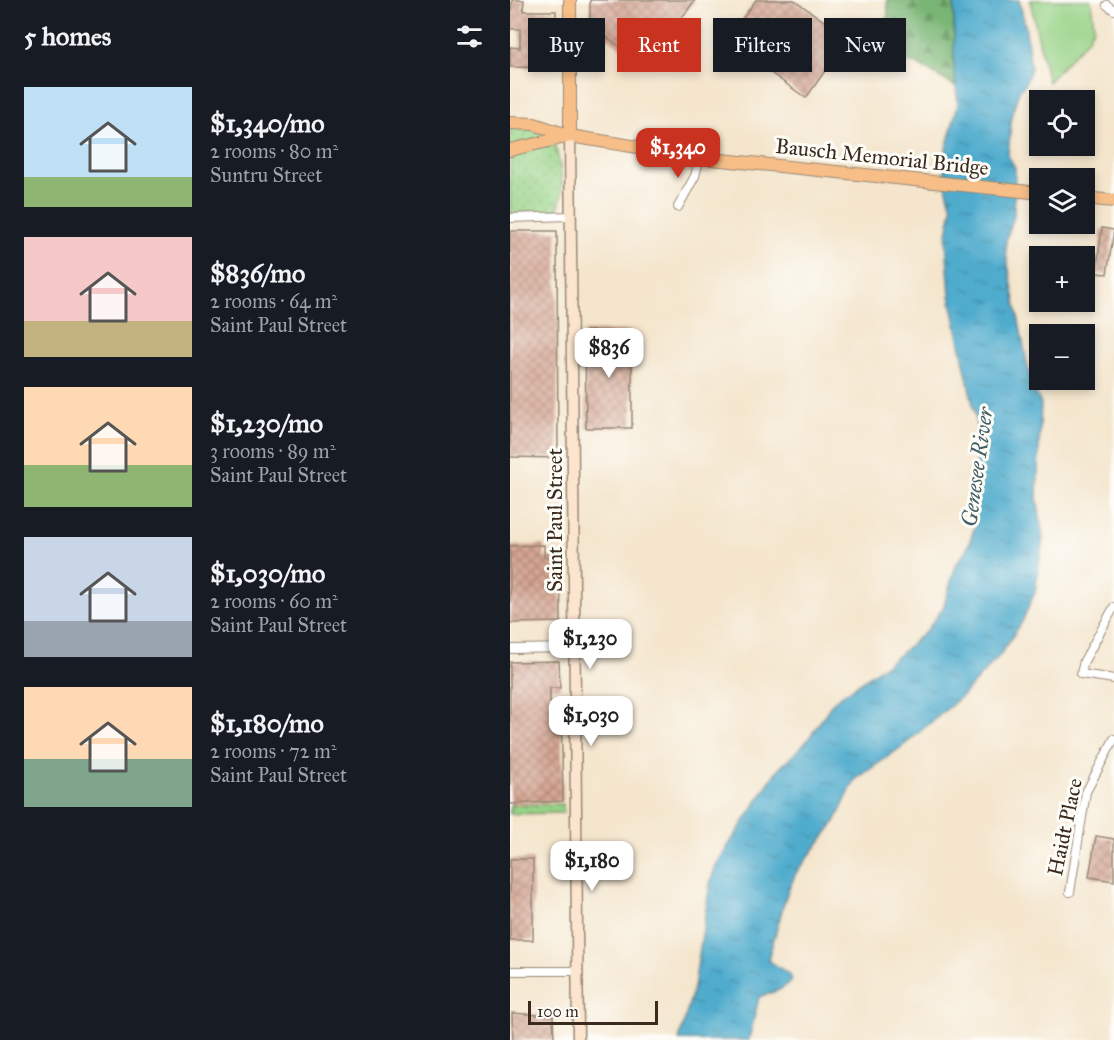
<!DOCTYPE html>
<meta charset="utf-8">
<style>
:root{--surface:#171b24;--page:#242831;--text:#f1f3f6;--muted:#9ea1a6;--accent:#c8321e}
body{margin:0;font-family:"IM FELL Great Primer",serif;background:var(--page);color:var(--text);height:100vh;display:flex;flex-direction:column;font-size:22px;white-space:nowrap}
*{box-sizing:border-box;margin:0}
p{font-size:20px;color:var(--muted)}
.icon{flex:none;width:33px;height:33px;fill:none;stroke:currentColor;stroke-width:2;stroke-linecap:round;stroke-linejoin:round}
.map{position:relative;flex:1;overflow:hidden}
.side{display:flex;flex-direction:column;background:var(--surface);width:510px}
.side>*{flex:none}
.hud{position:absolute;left:18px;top:18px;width:495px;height:54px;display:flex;gap:12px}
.controls{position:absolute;left:519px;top:90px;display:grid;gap:12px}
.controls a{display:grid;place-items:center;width:66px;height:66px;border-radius:0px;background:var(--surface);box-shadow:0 3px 9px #0003;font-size:30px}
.scale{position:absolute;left:18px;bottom:15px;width:130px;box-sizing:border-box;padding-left:6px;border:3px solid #3b2a1e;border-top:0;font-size:16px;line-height:21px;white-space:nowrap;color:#3b2a1e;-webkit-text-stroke:4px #fdfcf7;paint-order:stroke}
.price{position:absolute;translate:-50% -51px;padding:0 14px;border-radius:12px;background:#fff;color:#222;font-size:20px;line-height:39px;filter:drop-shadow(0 2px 3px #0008)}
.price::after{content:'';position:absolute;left:50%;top:36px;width:18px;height:14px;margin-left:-9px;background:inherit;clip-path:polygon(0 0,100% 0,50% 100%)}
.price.current{background:var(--accent);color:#fff}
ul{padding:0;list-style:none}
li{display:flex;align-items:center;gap:18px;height:150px;padding:0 24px}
li span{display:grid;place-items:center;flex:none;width:168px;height:120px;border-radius:0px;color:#555}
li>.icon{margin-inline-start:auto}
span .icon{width:72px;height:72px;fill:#fffc;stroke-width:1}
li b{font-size:26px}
h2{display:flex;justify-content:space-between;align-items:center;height:72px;padding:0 24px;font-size:26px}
.tag{padding:0 21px;border-radius:0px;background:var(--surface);box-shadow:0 3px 9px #0003;font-size:21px;line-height:54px}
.tag.current{background:var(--accent);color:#fff}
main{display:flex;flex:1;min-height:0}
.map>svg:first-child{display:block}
.green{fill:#97d387;stroke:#697e52;stroke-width:1.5}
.forest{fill:url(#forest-firs);stroke:#5a7049;stroke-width:1.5}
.park{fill:url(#park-dots);stroke:#697e52;stroke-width:1.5}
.water{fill:url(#water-ripples);stroke:#456b76;stroke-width:1.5}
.building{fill:url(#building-cross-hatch)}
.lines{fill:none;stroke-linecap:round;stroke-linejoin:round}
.minor-casing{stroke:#988875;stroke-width:10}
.secondary-casing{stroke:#988875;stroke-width:13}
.primary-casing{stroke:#988875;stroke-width:14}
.minor{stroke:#fff;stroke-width:8}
.secondary{stroke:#fce5cf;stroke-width:10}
.primary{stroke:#f7be87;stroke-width:12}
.labels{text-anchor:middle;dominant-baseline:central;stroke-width:6;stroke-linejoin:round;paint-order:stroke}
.street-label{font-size:21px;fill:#3b2a1e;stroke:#fdfcf7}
.water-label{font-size:22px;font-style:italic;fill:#435e64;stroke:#fdfcf7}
</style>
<main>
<section class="side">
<h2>5 homes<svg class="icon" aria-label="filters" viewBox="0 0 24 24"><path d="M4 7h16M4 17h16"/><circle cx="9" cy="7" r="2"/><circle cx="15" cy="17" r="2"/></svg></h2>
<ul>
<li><span style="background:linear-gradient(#bfe0f5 75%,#8fb573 0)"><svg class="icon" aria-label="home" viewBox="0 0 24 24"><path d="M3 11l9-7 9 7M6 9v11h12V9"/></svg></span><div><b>$1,340/mo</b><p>2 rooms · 80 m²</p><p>Suntru Street</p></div></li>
<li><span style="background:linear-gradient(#f6c9c9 70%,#c2b280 0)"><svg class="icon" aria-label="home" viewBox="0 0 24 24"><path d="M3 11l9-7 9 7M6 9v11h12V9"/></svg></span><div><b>$836/mo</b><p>2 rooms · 64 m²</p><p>Saint Paul Street</p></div></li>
<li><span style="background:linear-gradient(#ffd9b3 65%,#8fb573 0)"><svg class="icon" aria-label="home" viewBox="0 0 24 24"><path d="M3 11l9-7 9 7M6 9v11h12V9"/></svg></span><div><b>$1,230/mo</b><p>3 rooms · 89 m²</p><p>Saint Paul Street</p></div></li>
<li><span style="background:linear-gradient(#c9d6e8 70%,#9aa5b1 0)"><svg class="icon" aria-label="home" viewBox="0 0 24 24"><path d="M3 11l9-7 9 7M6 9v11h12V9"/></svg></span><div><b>$1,030/mo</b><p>2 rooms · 60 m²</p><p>Saint Paul Street</p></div></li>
<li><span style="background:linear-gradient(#ffd9b3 60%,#7fa58c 0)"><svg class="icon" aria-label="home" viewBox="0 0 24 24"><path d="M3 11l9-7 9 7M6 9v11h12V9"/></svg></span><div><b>$1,180/mo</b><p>2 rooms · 72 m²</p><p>Saint Paul Street</p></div></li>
</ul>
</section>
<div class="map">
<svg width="604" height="1040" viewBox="0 0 604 1040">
<defs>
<pattern id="forest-firs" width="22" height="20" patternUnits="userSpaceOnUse" patternTransform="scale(1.5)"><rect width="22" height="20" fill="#79b574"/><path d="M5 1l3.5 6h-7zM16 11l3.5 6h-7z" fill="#64935f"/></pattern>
<pattern id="park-dots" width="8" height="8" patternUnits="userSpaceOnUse" patternTransform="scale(1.5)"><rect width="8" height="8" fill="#97d387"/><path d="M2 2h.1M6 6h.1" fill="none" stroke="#83b574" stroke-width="1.8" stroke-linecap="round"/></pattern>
<pattern id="water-ripples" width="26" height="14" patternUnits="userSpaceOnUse" patternTransform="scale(1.5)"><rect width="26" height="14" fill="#4faccd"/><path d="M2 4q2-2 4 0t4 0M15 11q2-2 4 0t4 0" fill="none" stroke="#438ca6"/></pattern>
<pattern id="building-cross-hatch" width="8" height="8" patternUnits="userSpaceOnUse" patternTransform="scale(1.5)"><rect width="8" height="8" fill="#d5a593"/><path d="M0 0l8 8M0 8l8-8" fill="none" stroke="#ae8777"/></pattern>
</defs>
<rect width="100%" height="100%" fill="#fdfcf7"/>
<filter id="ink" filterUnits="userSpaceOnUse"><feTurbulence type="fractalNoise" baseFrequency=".0167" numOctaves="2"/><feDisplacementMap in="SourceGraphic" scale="12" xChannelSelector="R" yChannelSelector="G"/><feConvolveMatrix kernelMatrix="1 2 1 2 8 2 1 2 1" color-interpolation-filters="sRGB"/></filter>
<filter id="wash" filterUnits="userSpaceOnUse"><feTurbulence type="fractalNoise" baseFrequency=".008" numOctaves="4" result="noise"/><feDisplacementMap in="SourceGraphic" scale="24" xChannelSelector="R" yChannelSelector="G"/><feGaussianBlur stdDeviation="1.35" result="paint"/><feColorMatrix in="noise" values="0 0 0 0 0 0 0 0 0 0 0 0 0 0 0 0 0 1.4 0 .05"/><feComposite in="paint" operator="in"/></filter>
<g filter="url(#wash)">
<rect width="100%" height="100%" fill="#f4e5cc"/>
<path class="green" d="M520 0H581L584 27 577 40 538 82Z"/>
<path class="forest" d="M377 0H444V67L447 87 405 63 362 60 378 14Z"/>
<g class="park">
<path d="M0 126 41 132C47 150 60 197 45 211L0 213Z"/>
<path d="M53 804 54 813 0 814V805Z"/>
</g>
<path class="water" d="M444 0H509L515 24 521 69 515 84 509 91 502 114 498 155 505 168 504 216 496 240V254L521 383 531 404 527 497 533 538 525 592 512 622 490 655 451 697 393 746 345 780 325 822 286 873 276 896 258 960 280 975 282 981 269 990 249 997 239 1040H169L184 986 200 884 206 865 265 773 297 741 323 702 389 655 417 630 433 608 446 565 456 551 466 524V420L440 296 436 239 442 209 434 178 436 149 448 104 444 67Z"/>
<g id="blocks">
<g class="building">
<path d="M2 0H14L13 11H46L45 68 0 67V47L10 48V29H0Z"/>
<path d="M80 0H185L137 66 80 25Z"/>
<path d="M246 0H284L338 38 296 98 216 41Z"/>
<path d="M592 228 604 230 597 274 586 273Z"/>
<path d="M0 231H47L48 458 0 457Z"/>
<path d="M75 331H122V428H76Z"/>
<path d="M34 545V557H50L51 622 0 623V546Z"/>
<path d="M49 661 50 688H40V703H51L53 801 0 804V662Z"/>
<path d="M586 836 604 839V881L579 877Z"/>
<rect x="0" y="859" width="23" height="81"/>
<path d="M2 1013 43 1016 44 1040H3Z"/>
</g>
</g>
</g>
<g filter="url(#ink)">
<use href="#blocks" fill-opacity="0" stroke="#988875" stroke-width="1.5"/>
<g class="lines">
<defs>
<g id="minor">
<path d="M597 5 604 10"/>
<path d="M168 207 185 176 190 157"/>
<path d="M0 218 61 216"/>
<path d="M604 607 574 661 571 674 604 679"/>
<path d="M0 649 65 648"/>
<path d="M560 892 576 792 604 739"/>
<path d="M0 971H68"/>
</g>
<path id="secondary" d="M60 136 68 1040"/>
<g id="primary">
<path d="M60 0V136"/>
<path d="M0 123 24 124 60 136 202 159 530 193"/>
<path d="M0 150 60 136"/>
<path d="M574 198 604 201"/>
</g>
</defs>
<use href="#minor" class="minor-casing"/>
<use href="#secondary" class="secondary-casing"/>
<use href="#primary" class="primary-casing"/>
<use href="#minor" class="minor"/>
<use href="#secondary" class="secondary"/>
<use href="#primary" class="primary"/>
</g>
</g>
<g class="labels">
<g class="street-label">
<text transform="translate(372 157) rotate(6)">Bausch Memorial Bridge</text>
<text transform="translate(45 520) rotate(-90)">Saint Paul Street</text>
<text transform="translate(555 827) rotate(-78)">Haidt Place</text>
</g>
<g class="water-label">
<text transform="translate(467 467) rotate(-82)">Genesee River</text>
</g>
</g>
</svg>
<div class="controls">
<a><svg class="icon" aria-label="locate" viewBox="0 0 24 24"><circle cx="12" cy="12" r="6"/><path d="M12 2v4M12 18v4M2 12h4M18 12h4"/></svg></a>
<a><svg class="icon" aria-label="layers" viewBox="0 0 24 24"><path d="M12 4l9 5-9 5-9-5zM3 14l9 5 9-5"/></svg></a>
<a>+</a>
<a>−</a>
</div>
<div class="scale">100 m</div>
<b class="price current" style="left:168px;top:179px">$1,340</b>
<b class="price" style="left:99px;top:379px">$836</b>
<b class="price" style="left:80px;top:670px">$1,230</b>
<b class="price" style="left:81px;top:747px">$1,030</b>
<b class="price" style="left:82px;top:892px">$1,180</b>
<div class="hud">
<a class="tag">Buy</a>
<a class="tag current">Rent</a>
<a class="tag">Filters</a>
<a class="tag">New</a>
</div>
</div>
</main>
